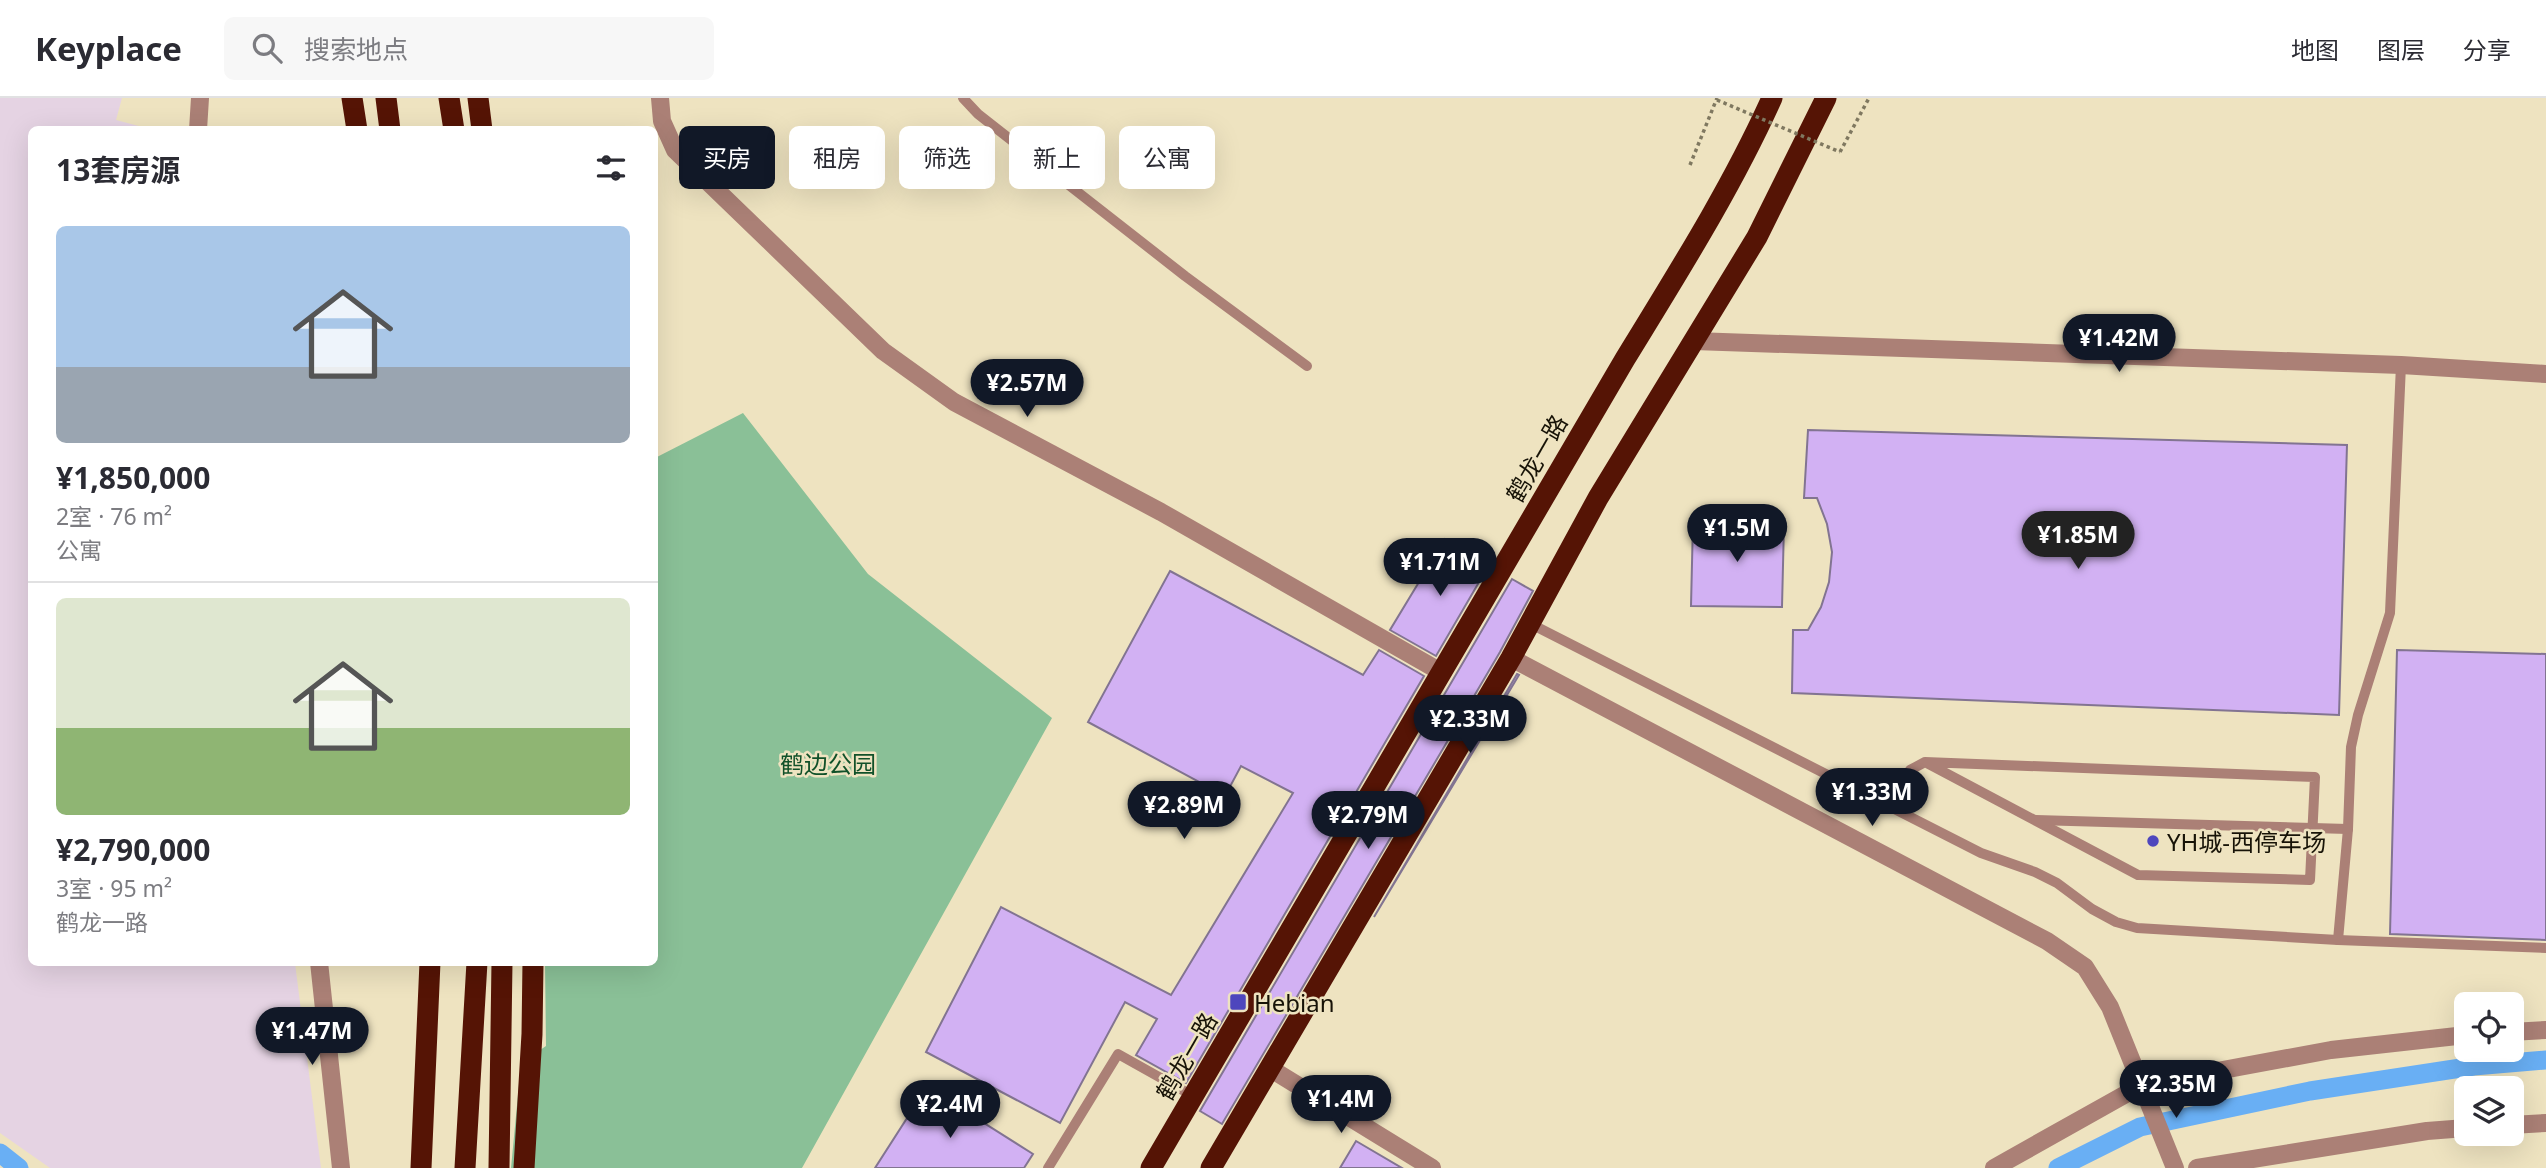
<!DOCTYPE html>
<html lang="zh">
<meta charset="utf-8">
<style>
:root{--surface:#fff;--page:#f7f7f7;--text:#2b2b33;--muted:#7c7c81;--line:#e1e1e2;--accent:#111827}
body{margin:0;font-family:"Noto Sans","Noto Sans SC",sans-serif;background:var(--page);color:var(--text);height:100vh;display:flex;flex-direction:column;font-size:26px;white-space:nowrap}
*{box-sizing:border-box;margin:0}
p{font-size:23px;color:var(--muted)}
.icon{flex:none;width:38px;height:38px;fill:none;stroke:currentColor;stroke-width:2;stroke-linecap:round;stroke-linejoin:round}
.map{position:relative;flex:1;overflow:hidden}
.sheet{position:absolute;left:28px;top:28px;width:630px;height:840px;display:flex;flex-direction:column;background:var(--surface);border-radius:10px;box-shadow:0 7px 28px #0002}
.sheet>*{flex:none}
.banner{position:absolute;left:679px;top:28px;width:665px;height:63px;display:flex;gap:14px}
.controls{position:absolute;left:2454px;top:894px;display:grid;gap:14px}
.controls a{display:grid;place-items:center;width:70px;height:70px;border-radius:10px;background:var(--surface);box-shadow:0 7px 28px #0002;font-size:35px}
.price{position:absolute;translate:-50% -60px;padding:0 16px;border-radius:24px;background:var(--accent);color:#fff;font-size:23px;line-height:46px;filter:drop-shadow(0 2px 4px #0008)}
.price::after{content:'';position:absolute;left:50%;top:42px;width:21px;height:16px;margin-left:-10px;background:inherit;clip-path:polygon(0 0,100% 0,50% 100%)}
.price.on{background:#222;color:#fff}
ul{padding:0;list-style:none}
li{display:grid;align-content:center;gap:14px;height:371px;padding:0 28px}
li+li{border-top:2px solid var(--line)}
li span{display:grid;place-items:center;height:217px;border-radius:10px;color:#555}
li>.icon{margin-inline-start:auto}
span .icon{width:126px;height:126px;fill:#fffc;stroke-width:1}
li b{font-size:30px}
h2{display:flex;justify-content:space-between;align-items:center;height:84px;padding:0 28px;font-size:30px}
.pill{padding:0 24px;border-radius:10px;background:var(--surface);box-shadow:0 7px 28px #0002;font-size:24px;line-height:63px}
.pill.on{background:var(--accent);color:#fff}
header{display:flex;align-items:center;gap:42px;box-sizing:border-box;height:98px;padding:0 35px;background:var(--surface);border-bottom:2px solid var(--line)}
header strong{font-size:33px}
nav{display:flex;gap:38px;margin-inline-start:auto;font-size:24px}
.search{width:490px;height:63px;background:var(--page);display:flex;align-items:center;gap:18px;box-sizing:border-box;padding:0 24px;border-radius:10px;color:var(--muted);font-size:26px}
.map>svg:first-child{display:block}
.commercial{fill:#e5d3e3}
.green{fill:#8ac097}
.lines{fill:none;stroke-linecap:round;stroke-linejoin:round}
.canal{stroke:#69aff4;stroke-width:19}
.building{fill:#d2b1f3;stroke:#827491;stroke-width:2}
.path{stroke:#7f7860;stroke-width:3.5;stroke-dasharray:3.5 3.5;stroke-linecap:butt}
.lane{stroke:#ab8076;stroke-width:10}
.street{stroke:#ab8076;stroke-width:18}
.highway{stroke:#551405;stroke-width:21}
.path-bridge{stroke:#7f7860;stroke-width:3.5;stroke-dasharray:3.5 3.5;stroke-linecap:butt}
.poi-dot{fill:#4e46bd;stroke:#eee3c0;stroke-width:2.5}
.labels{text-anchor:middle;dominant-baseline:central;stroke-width:5;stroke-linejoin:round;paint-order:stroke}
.street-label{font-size:24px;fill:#171307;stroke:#eee3c0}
.park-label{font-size:24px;fill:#115129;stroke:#eee3c0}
.poi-label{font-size:24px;fill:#171307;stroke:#eee3c0;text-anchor:start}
</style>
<header>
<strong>Keyplace</strong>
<div class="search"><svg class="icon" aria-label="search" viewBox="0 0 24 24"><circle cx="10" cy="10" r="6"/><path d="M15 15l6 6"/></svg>搜索地点</div>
<nav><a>地图</a><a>图层</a><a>分享</a></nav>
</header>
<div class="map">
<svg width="2546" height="1070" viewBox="0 0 2546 1070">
<rect width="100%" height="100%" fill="#eee3c0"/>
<path class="commercial" d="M0 0H122L116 22 150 31 32 32V864L295 865 321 1070H50L0 1035Z"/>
<path class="green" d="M743 315 868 476 1052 620 802 1070H511L521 965 546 948 545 865 654 864 655 360Z"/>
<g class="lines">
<g class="canal">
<path d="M0 1055 19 1070"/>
<path d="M2058 1070 2140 1029 2310 993 2474 968 2546 962"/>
</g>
</g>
<g class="building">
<path d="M1808 332 2347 347 2339 617 1792 595 1793 532H1808L1821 509 1829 484 1832 454 1827 426 1817 400H1804Z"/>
<path d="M1693 423 1784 426 1782 509 1691 508Z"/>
<path d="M1445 441 1489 467 1436 558 1390 532Z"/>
<path d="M1170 473 1363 577 1379 552 1424 578 1186 985 1136 957 1157 921 1125 904 1060 1025 926 954 1001 809 1171 897 1293 695 1241 668 1225 698 1088 624Z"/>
<path d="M1512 481 1533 493 1500 554 1222 1026 1200 1013Z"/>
<path d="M2397 552 2546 556V842L2390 836Z"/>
<path d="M1517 576 1519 577 1374 819Z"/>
<path d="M927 989 1033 1056 1024 1070H875Z"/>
<path d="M1356 1043 1402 1070H1340Z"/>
</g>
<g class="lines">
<g class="path">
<path d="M1840 54 1869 0"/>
<path d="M1690 67 1717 0"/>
</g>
<g class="lane">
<path d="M963 0 978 16 1185 178 1307 268"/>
<path d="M1531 526 1981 755 2035 774 2057 785 2092 811 2116 824 2137 830 2338 842 2546 850"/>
<path d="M1887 706 1910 672 1925 664 2138 777 2310 782 2315 679 1925 664"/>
<path d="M2036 722 2348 731"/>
<path d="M2338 842 2348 731 2351 649 2358 617 2390 515 2401 267"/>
<path d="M1048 1070 1118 956 1193 998"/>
</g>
<g class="street">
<path d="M660 0 662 23 675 52 883 253 954 304 1161 414 1441 574"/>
<path d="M198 32 200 0"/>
<path d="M1694 243 2401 267 2546 276"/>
<path d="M1511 560 2047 843 2085 869 2110 909 2175 1070"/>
<path d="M319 864 341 1070"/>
<path d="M2511 934 2546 932"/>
<path d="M1271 971 1432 1070"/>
<path d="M2511 1027 2546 1025"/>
<path d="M1994 1070 2142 987 2331 952 2466 937"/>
<path d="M2197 1070 2427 1033 2466 1030"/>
</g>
<g class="highway">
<path d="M352 0 357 32"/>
<path d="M386 0 390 32"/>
<path d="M449 0 454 32"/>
<path d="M478 0 482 32"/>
<path d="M421 1070 430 864"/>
<path d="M465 1070 477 864"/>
<path d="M499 1070 502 864"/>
<path d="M524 1070 532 936 533 864"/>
<path d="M1151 1070 1625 261C1677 176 1731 91 1772 0"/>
<path d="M1211 1070 1511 560 1598 400 1757 139 1826 0"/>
</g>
<path class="path-bridge" d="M1717 2 1840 54"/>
</g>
<g class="poi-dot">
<circle cx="2153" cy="743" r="7"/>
<rect x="1229" y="895" width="18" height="18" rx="3.5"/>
</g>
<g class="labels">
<g class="street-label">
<text transform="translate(1536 360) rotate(-60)">鹤龙一路</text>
<text transform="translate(1186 958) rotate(-60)">鹤龙一路</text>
</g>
<g class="park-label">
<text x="828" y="665">鹤边公园</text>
</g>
<g class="poi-label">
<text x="2167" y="743">YH城-西停车场</text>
<text x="1254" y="904">Hebian</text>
</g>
</g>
</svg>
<div class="controls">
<a><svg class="icon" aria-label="locate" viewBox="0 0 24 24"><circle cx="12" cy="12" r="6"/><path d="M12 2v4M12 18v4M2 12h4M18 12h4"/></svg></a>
<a><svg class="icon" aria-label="layers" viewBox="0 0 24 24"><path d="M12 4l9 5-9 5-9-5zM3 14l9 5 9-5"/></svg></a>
</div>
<b class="price" style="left:2119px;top:276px">¥1.42M</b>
<b class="price" style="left:1027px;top:321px">¥2.57M</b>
<b class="price" style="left:1737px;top:466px">¥1.5M</b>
<b class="price on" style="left:2078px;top:473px">¥1.85M</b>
<b class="price" style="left:1440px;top:500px">¥1.71M</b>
<b class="price" style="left:1470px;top:657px">¥2.33M</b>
<b class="price" style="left:1872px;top:730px">¥1.33M</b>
<b class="price" style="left:1184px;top:743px">¥2.89M</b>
<b class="price" style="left:1368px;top:753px">¥2.79M</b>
<b class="price" style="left:312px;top:969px">¥1.47M</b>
<b class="price" style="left:2176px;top:1022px">¥2.35M</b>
<b class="price" style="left:1341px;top:1037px">¥1.4M</b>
<b class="price" style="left:950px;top:1042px">¥2.4M</b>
<div class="banner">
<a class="pill on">买房</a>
<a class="pill">租房</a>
<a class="pill">筛选</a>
<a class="pill">新上</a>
<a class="pill">公寓</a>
</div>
<section class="sheet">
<h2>13套房源<svg class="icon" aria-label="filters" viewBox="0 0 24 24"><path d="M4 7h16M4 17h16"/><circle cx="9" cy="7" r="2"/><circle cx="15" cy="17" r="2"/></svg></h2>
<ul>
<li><span style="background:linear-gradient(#a9c7e8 65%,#9aa5b1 0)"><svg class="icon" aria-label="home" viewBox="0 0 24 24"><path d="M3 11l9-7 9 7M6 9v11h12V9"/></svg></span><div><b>¥1,850,000</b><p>2室 · 76 m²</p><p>公寓</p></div></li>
<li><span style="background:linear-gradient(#dfe7d0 60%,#8fb573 0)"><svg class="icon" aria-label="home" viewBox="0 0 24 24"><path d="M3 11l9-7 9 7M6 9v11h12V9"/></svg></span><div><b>¥2,790,000</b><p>3室 · 95 m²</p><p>鹤龙一路</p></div></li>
</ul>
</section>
</div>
